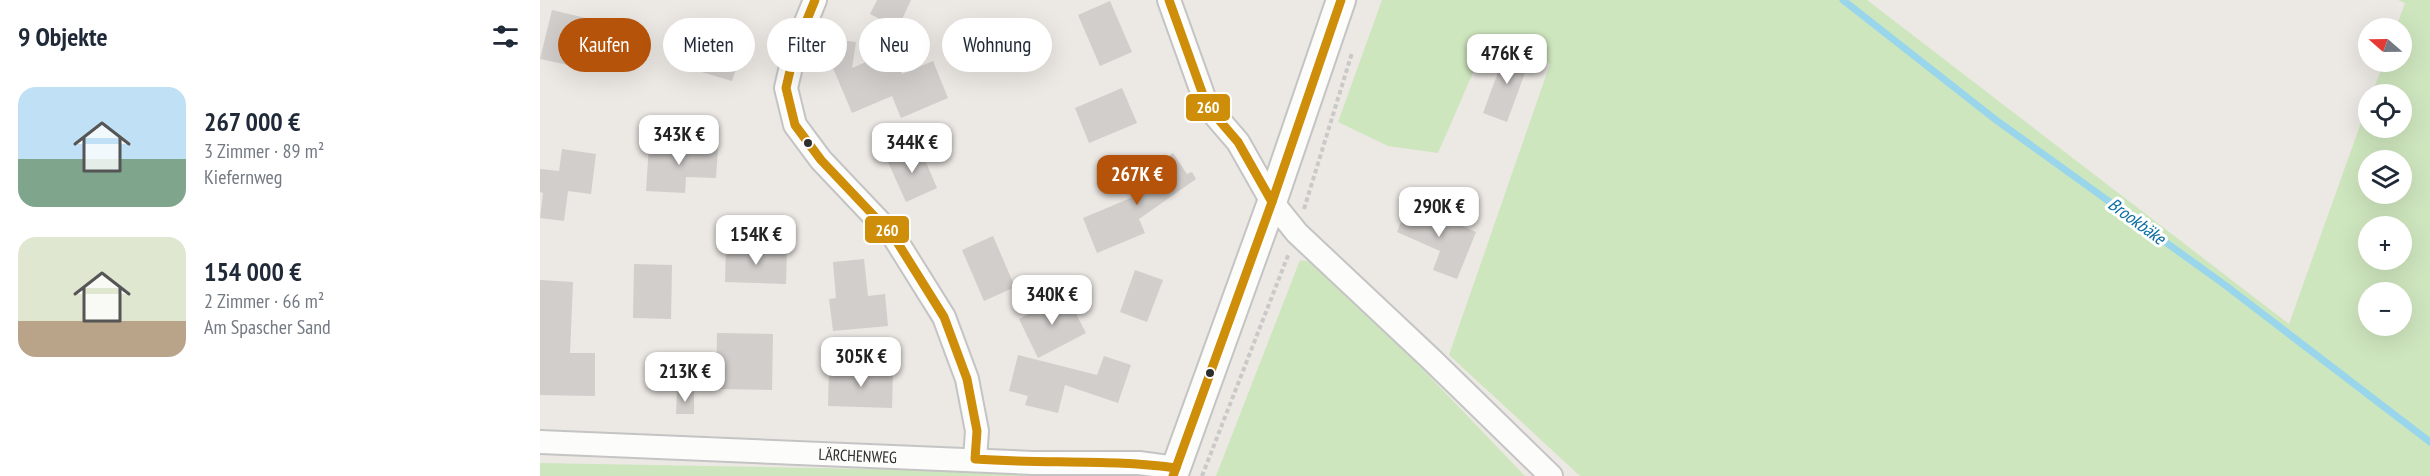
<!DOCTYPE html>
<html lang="de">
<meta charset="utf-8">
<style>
:root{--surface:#fff;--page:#f6f6f7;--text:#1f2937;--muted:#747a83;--accent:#b45309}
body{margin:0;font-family:"PT Sans Narrow",sans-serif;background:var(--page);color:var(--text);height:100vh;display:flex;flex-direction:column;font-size:22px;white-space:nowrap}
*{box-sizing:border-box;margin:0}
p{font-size:20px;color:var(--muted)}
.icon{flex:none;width:33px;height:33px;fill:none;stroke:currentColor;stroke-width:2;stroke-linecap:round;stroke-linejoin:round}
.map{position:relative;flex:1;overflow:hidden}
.drawer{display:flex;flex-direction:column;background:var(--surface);width:540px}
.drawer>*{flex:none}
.top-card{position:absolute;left:18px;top:18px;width:570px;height:54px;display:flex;gap:12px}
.needle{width:39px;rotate:290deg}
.tools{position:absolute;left:1818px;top:18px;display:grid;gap:12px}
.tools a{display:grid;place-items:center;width:54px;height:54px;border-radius:50%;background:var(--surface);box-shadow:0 6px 24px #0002;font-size:30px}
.price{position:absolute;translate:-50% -51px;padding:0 14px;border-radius:12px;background:#fff;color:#222;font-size:20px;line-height:39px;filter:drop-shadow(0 2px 3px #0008)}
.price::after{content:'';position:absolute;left:50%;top:36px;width:18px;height:14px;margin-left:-9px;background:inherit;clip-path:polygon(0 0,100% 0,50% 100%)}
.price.current{background:var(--accent);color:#fff}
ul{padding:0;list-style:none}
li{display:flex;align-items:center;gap:18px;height:150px;padding:0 18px}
li span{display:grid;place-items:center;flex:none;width:168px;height:120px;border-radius:18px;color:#555}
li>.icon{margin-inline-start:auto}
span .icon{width:72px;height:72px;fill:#fffc;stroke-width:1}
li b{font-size:26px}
h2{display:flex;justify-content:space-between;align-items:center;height:72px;padding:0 18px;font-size:26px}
.tag{padding:0 21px;border-radius:27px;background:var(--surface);box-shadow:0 6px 24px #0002;font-size:21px;line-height:54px}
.tag.current{background:var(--accent);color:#fff}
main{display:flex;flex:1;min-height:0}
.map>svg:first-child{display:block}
.green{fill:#cee6be;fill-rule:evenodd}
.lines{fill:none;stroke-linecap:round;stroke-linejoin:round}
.stream{stroke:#99d6ec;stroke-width:7}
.building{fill:#d1cecb}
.minor-casing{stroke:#c5c4c5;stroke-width:26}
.tertiary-casing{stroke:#c5c4c5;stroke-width:32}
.path{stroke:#c9c9c8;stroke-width:4;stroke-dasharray:4.5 3;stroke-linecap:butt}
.minor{stroke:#fcfcfb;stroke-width:22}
.tertiary{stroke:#fcfcfb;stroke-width:28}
.bus-1-casing{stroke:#fff;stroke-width:14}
.bus-1{stroke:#cf8e09;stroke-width:9}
.bus-dot{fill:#2e2e2e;stroke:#fff;stroke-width:2}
.labels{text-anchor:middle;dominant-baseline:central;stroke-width:6;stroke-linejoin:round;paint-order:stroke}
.street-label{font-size:16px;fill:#2e2e2e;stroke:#fff}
.water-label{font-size:18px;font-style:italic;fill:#0d6fa3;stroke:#fff}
.line-badge{stroke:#fff;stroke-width:2}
.badge-label{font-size:16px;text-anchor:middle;font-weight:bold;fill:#fff}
</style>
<main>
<section class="drawer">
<h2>9 Objekte<svg class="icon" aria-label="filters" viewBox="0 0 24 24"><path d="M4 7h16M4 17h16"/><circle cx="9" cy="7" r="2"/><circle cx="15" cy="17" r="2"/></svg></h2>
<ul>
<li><span style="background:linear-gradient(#bfe0f5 60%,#7fa58c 0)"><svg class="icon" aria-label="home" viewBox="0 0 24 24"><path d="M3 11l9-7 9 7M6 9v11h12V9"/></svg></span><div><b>267 000 €</b><p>3 Zimmer · 89 m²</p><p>Kiefernweg</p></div></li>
<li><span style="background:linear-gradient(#dfe7d0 70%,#b9a48a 0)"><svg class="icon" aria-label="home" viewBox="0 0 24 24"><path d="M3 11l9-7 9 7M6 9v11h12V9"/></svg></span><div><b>154 000 €</b><p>2 Zimmer · 66 m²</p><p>Am Spascher Sand</p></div></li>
</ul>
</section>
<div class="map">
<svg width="1890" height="476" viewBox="0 0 1890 476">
<rect width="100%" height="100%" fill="#ece8e4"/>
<g class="green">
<path d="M842 0H1327L1749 324 1828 103V128H1862V94H1832L1844 62H1862V28H1856L1865 3 1858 0H1890V476H1040L909 355 1010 64 950 34 898 153 848 146 798 122ZM1862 160V194H1828V160ZM1828 226H1862V260H1828ZM1828 292H1862V326H1828Z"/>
<path d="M760 260 782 264 985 476H676Z"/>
<path d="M0 463 562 473 571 476H0Z"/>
</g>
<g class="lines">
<path class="stream" d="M1303 0 1456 120 1685 285 1890 442"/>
</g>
<g class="building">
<path d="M337 0H371L358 28 330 14Z"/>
<path d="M570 1 592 52 560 66 538 15Z"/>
<path d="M12 10 58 21 53 44 40 41 33 66 0 59Z"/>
<path d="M155 23 206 39 192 81 158 71 161 63 144 58Z"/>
<path d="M291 39 316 42 312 68 352 51 362 74 393 61 408 98 361 118 352 96 312 113 288 56Z"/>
<path d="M967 48 991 56 967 122 943 113Z"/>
<path d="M582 88 597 123 549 143 535 108Z"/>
<path d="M109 144 178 147 176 178 146 177 145 193 106 191Z"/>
<path d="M379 146 397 188 366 202 347 160Z"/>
<path d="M22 149 56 154 51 194 28 191 24 221 0 218 3 193 0 192V169L19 171Z"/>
<path d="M633 153 647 174 652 172 656 179 599 219 605 233 557 253 543 218 612 189 602 175Z"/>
<path d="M869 203 936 232 917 279 893 270 900 251 857 232Z"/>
<path d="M453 236 475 287 444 301 422 250Z"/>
<path d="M186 247 247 249 246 284 185 282Z"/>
<path d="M324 259 328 296 345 294 348 326 293 331 289 299 296 298 293 262Z"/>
<path d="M94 264 132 265 131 319 93 318Z"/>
<path d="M595 270 623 280 607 322 580 312Z"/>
<path d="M0 280 33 282 30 353H55V396L0 395Z"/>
<path d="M526 295 546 333 498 358 479 319Z"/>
<path d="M177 333 233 334 232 390 176 389Z"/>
<path d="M478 355 557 375 564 356 591 365 578 403 525 385 518 413 485 405 488 396 469 391Z"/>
<path d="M289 368 353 369 352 408 288 406Z"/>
<path d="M137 392H154V414H136Z"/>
</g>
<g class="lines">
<defs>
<g id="minor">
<path d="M275 0 255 49 246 88 255 125 281 160 354 237 404 317 427 379 437 431 435 459"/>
<path d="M629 0 667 106 698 142 732 202 757 233 891 359 1011 476"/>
<path id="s1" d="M0 442 493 463H599L636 468"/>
</g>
<path id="tertiary" d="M633 476 732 202 801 0"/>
</defs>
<use href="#minor" class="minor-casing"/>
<use href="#tertiary" class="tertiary-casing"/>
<g class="path">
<path d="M764 209 812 53"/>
<path d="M662 476 749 253"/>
</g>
<use href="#minor" class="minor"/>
<use href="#tertiary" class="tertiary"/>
<defs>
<g id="bus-1">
<path d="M275 0 255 49 246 88 255 125 281 160 354 237 404 317 427 379 437 431 435 459C502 464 570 459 636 468"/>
<path d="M629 0 667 106 698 142 732 202"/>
<path d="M633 476 732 202 801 0"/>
</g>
</defs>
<use href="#bus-1" class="bus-1-casing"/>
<use href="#bus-1" class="bus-1"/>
</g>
<g class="bus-dot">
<circle cx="268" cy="143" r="5"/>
<circle cx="670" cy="373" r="5"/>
</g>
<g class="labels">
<g class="street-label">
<text stroke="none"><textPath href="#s1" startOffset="318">LÄRCHENWEG</textPath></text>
</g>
<g class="water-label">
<text transform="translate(1597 221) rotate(36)">Brookbäke</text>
</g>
</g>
<g class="line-badge">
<rect x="645" y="93" width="46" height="29" rx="6" fill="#cf8e09"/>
<rect x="324" y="215" width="46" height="29" rx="6" fill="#cf8e09"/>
</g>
<g class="badge-label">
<text x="668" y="113">260</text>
<text x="347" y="236">260</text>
</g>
</svg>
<div class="tools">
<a><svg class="needle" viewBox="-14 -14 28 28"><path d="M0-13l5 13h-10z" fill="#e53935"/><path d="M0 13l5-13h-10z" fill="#747a83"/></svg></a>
<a><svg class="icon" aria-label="locate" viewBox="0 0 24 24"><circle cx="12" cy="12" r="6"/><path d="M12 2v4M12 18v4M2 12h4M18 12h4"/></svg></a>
<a><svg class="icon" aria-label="layers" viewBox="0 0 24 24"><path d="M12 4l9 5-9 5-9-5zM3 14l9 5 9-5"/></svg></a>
<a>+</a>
<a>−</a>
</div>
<b class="price" style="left:967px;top:85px">476K €</b>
<b class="price" style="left:139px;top:166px">343K €</b>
<b class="price" style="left:372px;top:174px">344K €</b>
<b class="price current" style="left:597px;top:206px">267K €</b>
<b class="price" style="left:899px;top:238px">290K €</b>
<b class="price" style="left:216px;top:266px">154K €</b>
<b class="price" style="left:512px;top:326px">340K €</b>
<b class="price" style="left:321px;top:388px">305K €</b>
<b class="price" style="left:145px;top:403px">213K €</b>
<div class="top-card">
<a class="tag current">Kaufen</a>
<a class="tag">Mieten</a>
<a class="tag">Filter</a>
<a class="tag">Neu</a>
<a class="tag">Wohnung</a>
</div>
</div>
</main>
